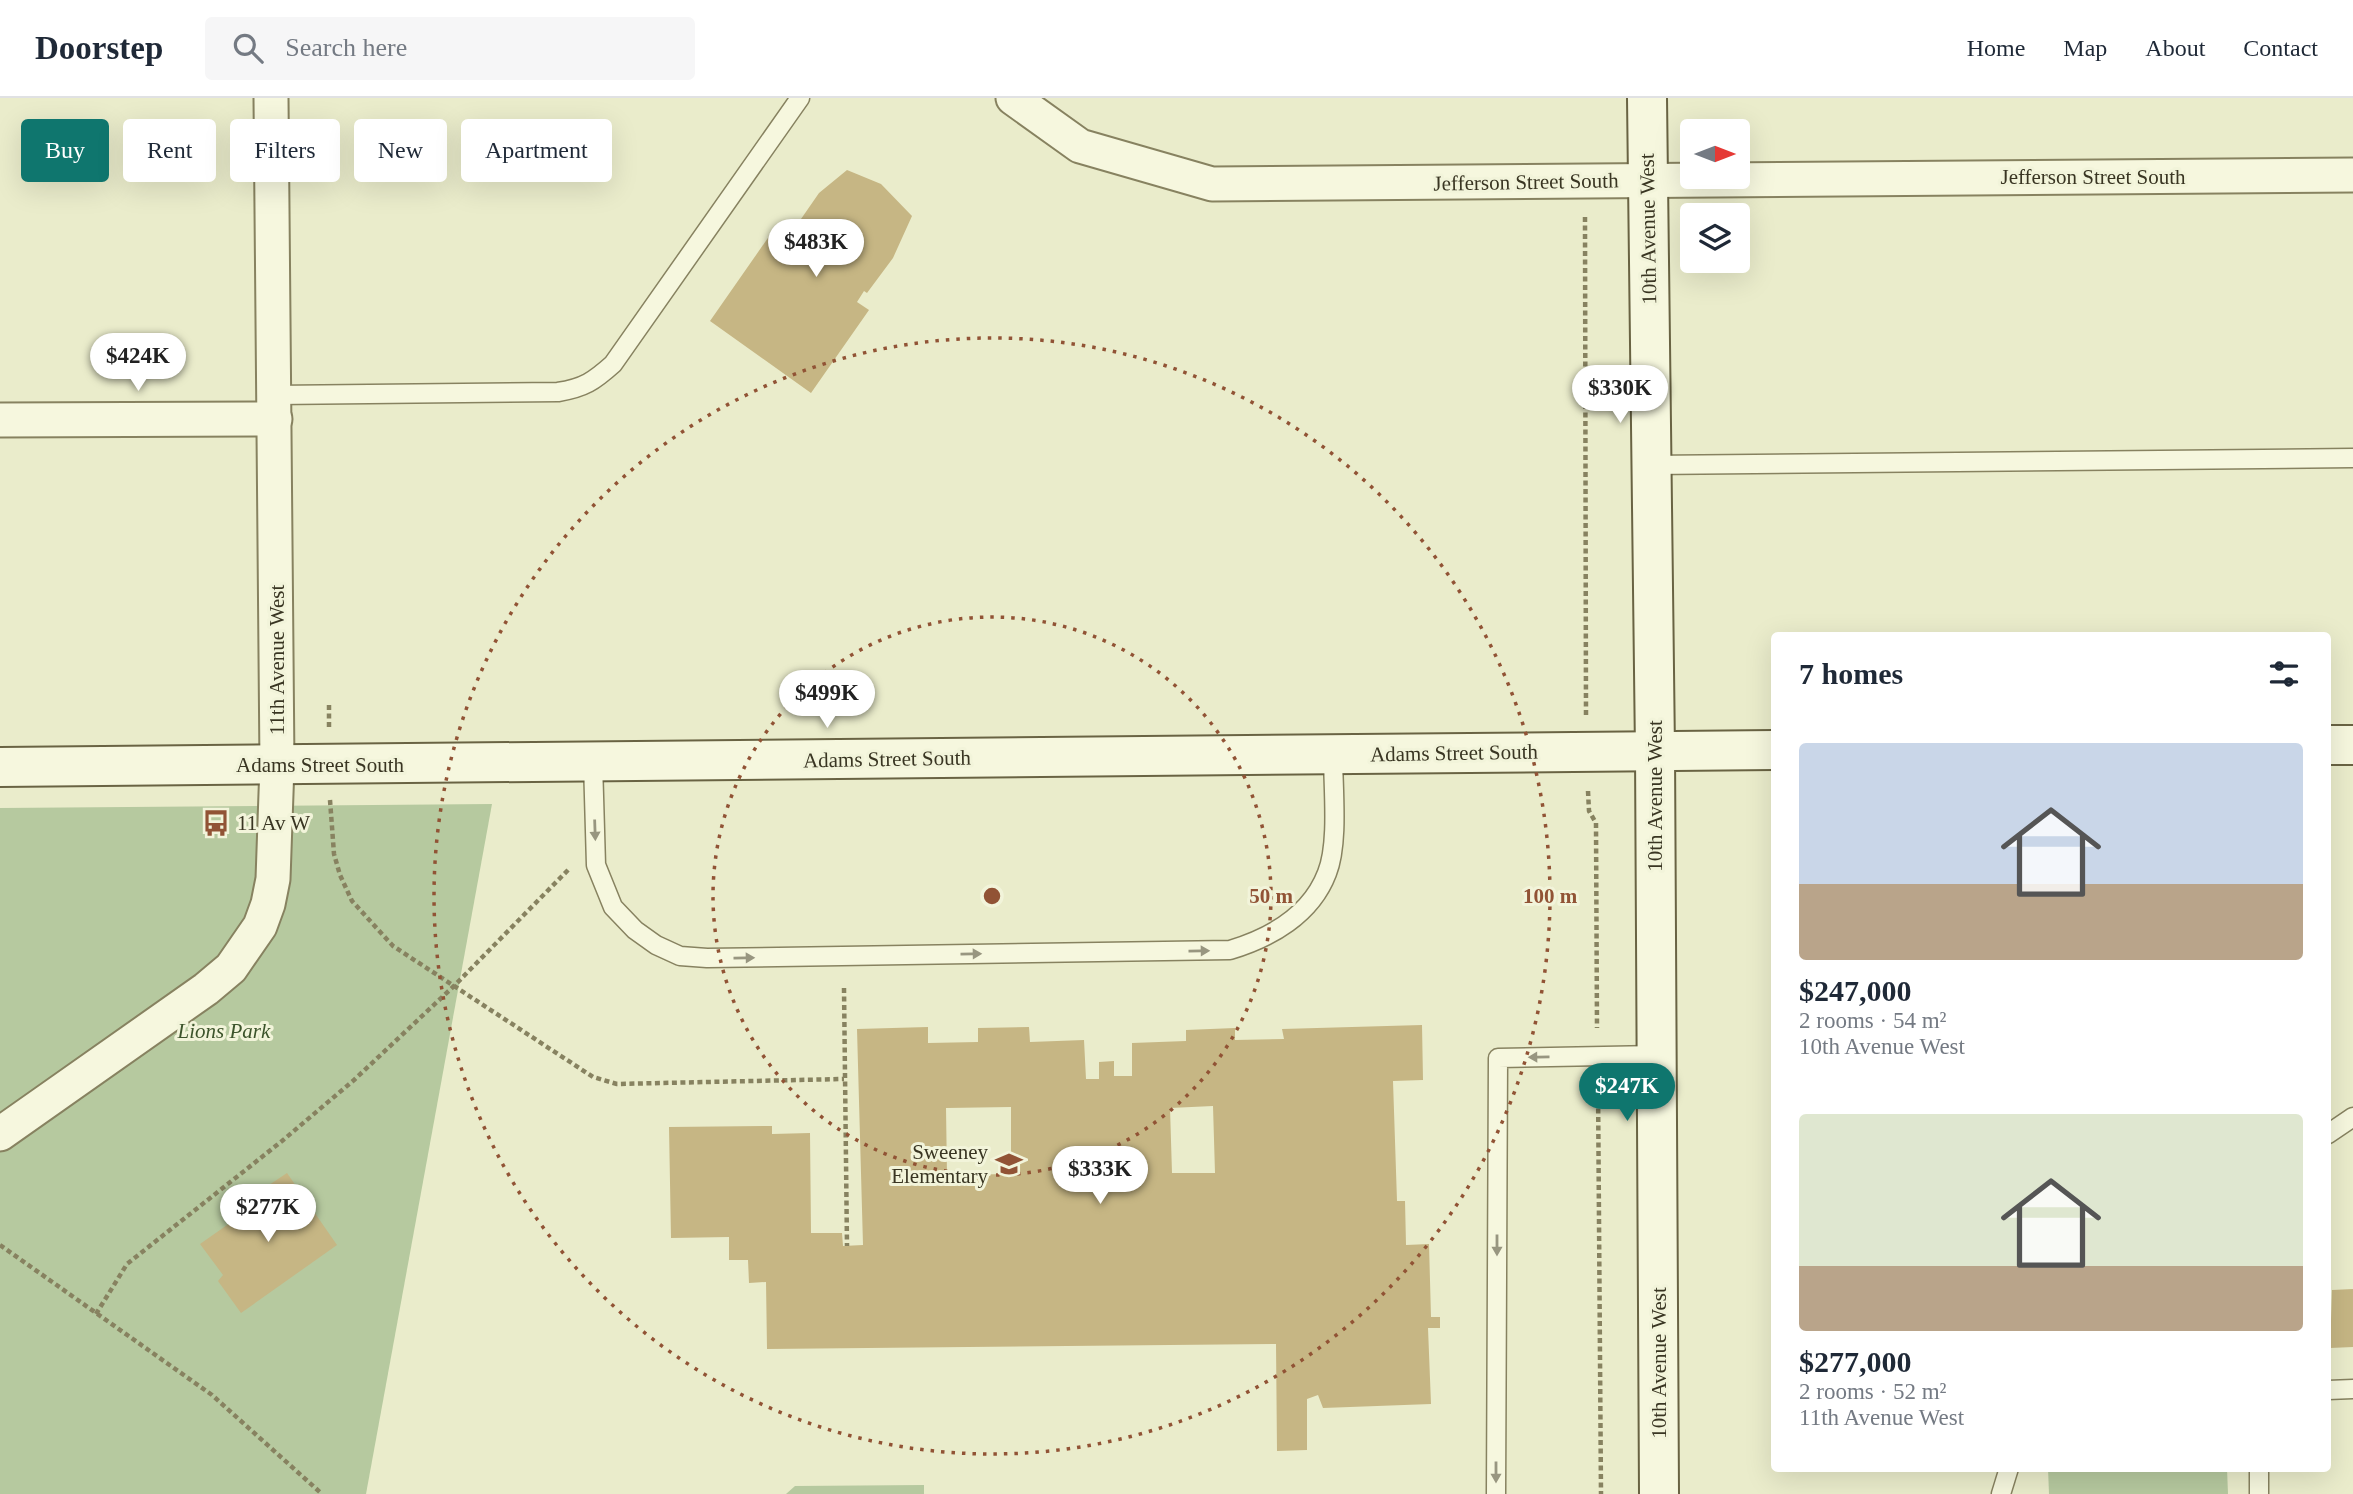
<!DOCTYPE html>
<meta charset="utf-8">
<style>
:root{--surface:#fff;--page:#f6f6f7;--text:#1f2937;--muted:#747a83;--line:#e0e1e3;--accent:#0f766e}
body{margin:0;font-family:"Times New Roman",serif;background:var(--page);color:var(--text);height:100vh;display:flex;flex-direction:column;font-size:26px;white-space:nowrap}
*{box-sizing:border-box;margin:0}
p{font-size:23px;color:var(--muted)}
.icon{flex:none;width:38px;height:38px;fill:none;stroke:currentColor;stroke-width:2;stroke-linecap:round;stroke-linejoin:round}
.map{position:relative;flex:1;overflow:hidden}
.drawer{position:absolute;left:1771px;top:534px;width:560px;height:840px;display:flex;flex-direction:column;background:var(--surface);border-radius:7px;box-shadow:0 7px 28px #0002}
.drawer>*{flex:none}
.top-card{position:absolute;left:21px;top:21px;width:665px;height:63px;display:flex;gap:14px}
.needle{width:46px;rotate:90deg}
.tools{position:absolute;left:1680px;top:21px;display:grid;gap:14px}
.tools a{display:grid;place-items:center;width:70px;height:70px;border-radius:7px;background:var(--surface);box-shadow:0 7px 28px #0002;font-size:35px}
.price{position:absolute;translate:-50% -60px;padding:0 16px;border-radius:24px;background:#fff;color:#222;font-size:23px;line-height:46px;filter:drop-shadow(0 2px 4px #0008)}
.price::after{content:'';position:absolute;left:50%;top:42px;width:21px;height:16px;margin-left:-10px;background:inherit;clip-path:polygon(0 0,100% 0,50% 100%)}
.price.on{background:var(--accent);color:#fff}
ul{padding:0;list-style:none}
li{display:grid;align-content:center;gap:14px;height:371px;padding:0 28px}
li span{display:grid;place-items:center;height:217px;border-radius:7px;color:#555}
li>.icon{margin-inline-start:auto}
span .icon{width:126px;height:126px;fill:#fffc;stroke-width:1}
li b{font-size:30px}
h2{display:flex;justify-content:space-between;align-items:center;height:84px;padding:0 28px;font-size:30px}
.chip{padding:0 24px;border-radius:7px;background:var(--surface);box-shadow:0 7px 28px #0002;font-size:24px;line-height:63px}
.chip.on{background:var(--accent);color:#fff}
header{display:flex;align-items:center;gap:42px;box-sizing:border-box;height:98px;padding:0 35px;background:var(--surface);border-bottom:2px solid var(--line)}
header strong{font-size:33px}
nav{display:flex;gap:38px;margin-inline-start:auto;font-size:24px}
.search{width:490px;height:63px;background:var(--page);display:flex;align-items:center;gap:18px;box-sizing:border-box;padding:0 24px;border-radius:7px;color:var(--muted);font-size:26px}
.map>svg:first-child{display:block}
.green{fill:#b6c99f}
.building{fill:#c6b684;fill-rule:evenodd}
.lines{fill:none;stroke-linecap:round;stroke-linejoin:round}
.lane-casing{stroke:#878260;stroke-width:21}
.street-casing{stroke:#878260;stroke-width:37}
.secondary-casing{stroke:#696343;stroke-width:42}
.path{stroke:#878260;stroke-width:4.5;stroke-dasharray:5 3.5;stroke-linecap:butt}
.lane{stroke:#f6f7de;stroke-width:18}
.street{stroke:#f6f7de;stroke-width:33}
.secondary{stroke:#f6f7de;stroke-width:38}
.oneway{fill:#989680}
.ring{fill:none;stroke:#915335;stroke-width:3.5;stroke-dasharray:3.5 7}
.labels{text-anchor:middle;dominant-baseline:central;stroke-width:6;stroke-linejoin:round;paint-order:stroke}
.street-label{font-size:21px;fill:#393522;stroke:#f2f4da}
.poi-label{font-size:21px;fill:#393522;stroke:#f2f4da;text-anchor:start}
.park-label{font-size:21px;font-style:italic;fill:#3c542b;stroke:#f2f4da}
.centre{fill:#915335;stroke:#f2f4da;stroke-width:3.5}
.ring-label{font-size:21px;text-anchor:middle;font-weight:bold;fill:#915335;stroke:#f2f4da;stroke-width:6;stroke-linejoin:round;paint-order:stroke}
</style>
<header>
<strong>Doorstep</strong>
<div class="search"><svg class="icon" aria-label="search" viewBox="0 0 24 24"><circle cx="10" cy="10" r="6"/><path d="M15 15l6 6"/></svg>Search here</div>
<nav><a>Home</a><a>Map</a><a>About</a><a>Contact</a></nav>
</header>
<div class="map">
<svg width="2353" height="1396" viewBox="0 0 2353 1396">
<rect width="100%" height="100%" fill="#eaeccb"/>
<g class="green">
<path d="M492 706 366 1396H0V710Z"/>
<path d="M2048 1370H2227L2228 1396H2049Z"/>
<path d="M924 1387V1396H786L795 1388Z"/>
</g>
<g class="building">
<path d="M847 72 881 86 912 118 893 160 867 195 864 193 857 204 869 212 811 295 710 223 770 137 783 147 819 95Z"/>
<path d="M1422 927 1423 982 1393 983 1397 1103H1405L1406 1147 1429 1146 1431 1219H1440V1230H1428L1431 1306 1323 1310 1318 1297 1307 1301V1352L1277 1353 1276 1246 767 1251 766 1184 749 1185 748 1162H729V1139L671 1140 669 1029 772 1028V1036L810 1035 811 1135H842L843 1148 863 1147 857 931 928 929V945L978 944V930L1029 929 1030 944 1084 942 1086 981H1099V964L1114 963V978H1132V945L1186 943V932L1235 930V942L1284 941 1282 931ZM1213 1008 1215 1075H1172L1170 1010ZM1011 1009V1076L947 1077 946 1010Z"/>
<path d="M287 1075 337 1147 241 1215 218 1183 223 1177 200 1146 264 1101 257 1095Z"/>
<path d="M2353 1191V1249L2330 1250 2332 1192Z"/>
</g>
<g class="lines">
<defs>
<g id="lane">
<path d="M275 297 558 294C584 290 594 283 613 266L800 0"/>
<path d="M1650 367 2353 360"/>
<path d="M593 664 596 767 613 809 635 832 656 847 680 858 707 860 1230 852C1270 840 1311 817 1327 775 1339 745 1333 690 1333 656"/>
<path d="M2328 1036 2353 1019"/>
<path d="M2328 1292 2353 1291"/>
<path d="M1496 1396 1498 960 1657 957"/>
<path d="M2001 1396 2009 1370"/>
<path d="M2259 1396V1370"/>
</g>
<g id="street">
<path d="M1013 0 1080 48 1212 86 2353 77"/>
<path d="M0 322 275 321"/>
<path d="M0 1036 206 891 231 870 260 828 268 806 273 781 277 667 271 0"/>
</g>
<g id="secondary">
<path d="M1647 0 1655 653 1659 1396"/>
<path d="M2328 647H2353"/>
<path d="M0 669 1774 652"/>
</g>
</defs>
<use href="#lane" class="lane-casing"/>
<use href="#street" class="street-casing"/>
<use href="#secondary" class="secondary-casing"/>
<g class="path">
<path d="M1585 119 1586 618"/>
<path d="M329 607V630"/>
<path d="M1588 693 1589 713 1596 725 1597 930"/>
<path d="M330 702 334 756 340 777 352 803 393 848 593 979 617 986 844 981"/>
<path d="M844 890 847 1148"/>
<path d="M1598 985 1601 1396"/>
<path d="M0 1147 212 1297 322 1396"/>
<path d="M96 1216 127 1166 282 1043 354 982 454 888 570 770"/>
</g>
<use href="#lane" class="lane"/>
<use href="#street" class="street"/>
<use href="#secondary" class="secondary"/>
</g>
<defs><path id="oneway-solid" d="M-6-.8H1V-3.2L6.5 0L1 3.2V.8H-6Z" transform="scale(1.75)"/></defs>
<g class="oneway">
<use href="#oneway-solid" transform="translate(595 732) rotate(88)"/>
<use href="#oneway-solid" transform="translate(1199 853) rotate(-1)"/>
<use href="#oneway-solid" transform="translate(971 856) rotate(-1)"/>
<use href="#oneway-solid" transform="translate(744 860) rotate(-1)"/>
<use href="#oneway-solid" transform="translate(1539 959) rotate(179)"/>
<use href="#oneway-solid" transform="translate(1497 1147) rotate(90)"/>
<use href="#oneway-solid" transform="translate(1496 1374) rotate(90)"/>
</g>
<g class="ring">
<circle cx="992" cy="798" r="279"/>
<circle cx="992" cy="798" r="558"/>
</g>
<defs>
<symbol id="bus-bare" viewBox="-9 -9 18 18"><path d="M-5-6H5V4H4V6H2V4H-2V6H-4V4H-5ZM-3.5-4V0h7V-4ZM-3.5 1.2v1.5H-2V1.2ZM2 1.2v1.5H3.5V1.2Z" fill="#915335" stroke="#f2f4da" stroke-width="2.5" paint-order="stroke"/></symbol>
<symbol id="school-bare" viewBox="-9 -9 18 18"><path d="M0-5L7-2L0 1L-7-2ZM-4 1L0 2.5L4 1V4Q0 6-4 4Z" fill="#915335" stroke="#f2f4da" stroke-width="2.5" paint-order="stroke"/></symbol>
</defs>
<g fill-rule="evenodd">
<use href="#bus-bare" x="197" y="706" width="38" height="38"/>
<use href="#school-bare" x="990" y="1047" width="38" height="38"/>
</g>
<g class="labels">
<g class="street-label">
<text x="2093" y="79">Jefferson Street South</text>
<text transform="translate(1526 84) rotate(-1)">Jefferson Street South</text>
<text transform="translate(1648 131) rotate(-91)">10th Avenue West</text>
<text transform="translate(277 562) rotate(-90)">11th Avenue West</text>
<text transform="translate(1454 655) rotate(-1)">Adams Street South</text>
<text transform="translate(887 661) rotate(-1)">Adams Street South</text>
<text x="320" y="667">Adams Street South</text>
<text transform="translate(1655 698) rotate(-90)">10th Avenue West</text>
<text transform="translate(1659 1265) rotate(-90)">10th Avenue West</text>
</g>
<g class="poi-label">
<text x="237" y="725">11 Av W</text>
<text x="988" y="1054" text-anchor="end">Sweeney<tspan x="988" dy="24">Elementary</tspan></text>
</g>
<g class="park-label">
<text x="224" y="933">Lions Park</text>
</g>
</g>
<circle cx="992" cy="798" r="10" class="centre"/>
<g class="ring-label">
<text x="1271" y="805">50 m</text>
<text x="1550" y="805">100 m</text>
</g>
</svg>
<div class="tools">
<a><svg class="needle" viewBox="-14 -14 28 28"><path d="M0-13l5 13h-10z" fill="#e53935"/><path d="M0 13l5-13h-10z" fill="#747a83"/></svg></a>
<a><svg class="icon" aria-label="layers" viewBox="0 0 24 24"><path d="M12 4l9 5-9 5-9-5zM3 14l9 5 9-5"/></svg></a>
</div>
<b class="price" style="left:816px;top:181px">$483K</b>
<b class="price" style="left:138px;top:295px">$424K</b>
<b class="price" style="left:1620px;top:327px">$330K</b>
<b class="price" style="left:827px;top:632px">$499K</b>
<b class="price on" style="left:1627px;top:1025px">$247K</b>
<b class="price" style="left:1100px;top:1108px">$333K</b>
<b class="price" style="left:268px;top:1146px">$277K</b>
<div class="top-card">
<a class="chip on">Buy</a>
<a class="chip">Rent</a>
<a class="chip">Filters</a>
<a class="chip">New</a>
<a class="chip">Apartment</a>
</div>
<section class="drawer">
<h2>7 homes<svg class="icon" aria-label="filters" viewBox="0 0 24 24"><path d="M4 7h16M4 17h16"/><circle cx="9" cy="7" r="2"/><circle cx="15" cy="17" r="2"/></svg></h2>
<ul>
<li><span style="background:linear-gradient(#c9d6e8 65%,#b9a48a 0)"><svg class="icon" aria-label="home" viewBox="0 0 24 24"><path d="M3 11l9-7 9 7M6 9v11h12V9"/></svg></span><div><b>$247,000</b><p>2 rooms · 54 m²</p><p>10th Avenue West</p></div></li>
<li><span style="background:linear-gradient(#dfe7d0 70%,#b9a48a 0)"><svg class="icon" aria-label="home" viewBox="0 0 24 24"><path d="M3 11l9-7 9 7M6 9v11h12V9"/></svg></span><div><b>$277,000</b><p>2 rooms · 52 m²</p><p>11th Avenue West</p></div></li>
</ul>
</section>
</div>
